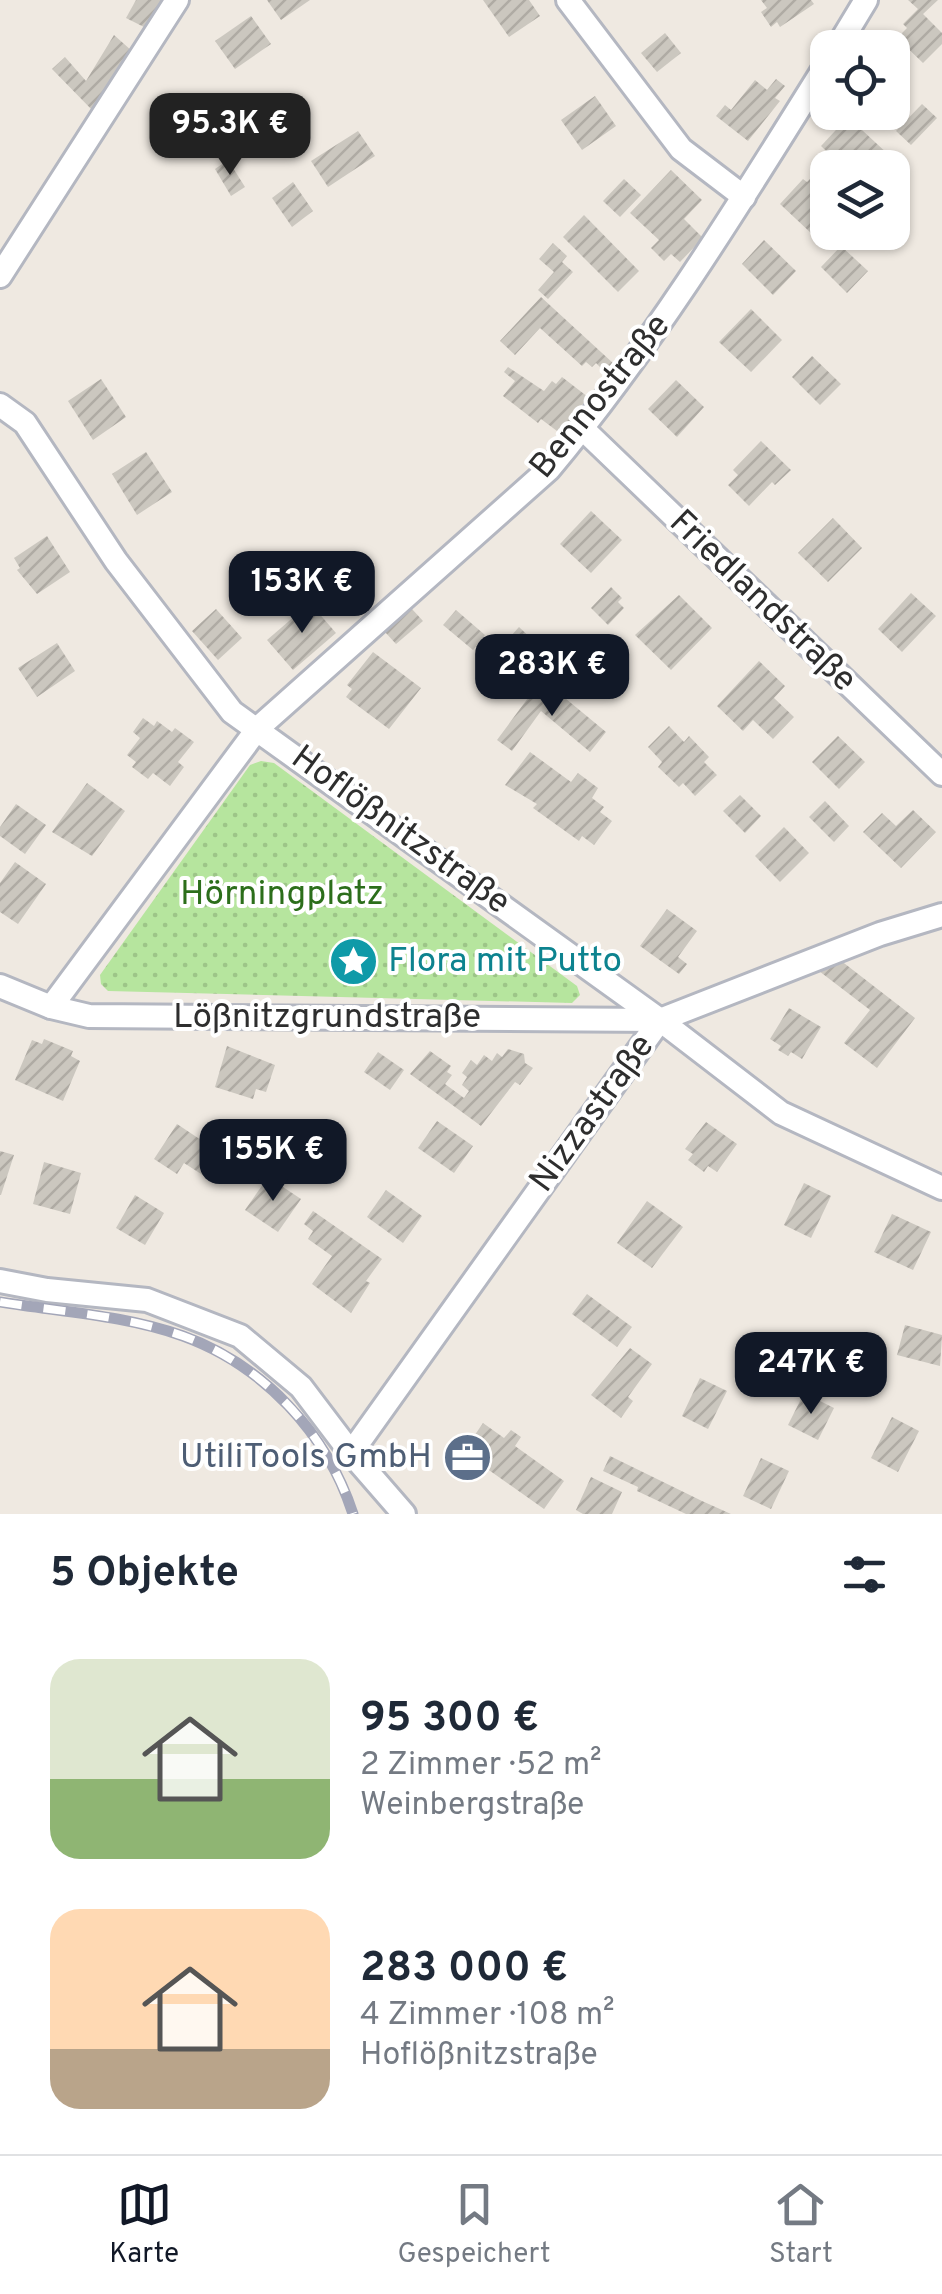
<!DOCTYPE html>
<html lang="de">
<meta charset="utf-8">
<style>
:root{--surface:#fff;--page:#f2f2f3;--text:#1f2937;--muted:#747a83;--line:#e0e1e3;--accent:#111827}
body{margin:0;font-family:Overpass,sans-serif;background:var(--page);color:var(--text);height:100vh;display:flex;flex-direction:column;font-size:38px;white-space:nowrap}
*{box-sizing:border-box;margin:0}
p{font-size:32px;color:var(--muted)}
.icon{flex:none;width:55px;height:55px;fill:none;stroke:currentColor;stroke-width:2;stroke-linecap:round;stroke-linejoin:round}
.map{position:relative;height:1514px;overflow:hidden}
.sheet{display:flex;flex-direction:column;background:var(--surface);flex:1}
.sheet>*{flex:none}
.buttons{position:absolute;left:810px;top:30px;display:grid;gap:20px}
.buttons a{display:grid;place-items:center;width:100px;height:100px;border-radius:20px;background:var(--surface);box-shadow:0 2px 8px #0004;font-size:50px}
.price{position:absolute;translate:-50% -85px;padding:0 22px;border-radius:20px;background:var(--accent);color:#fff;font-size:32px;line-height:65px;filter:drop-shadow(0 2px 5px #0008)}
.price::after{content:'';position:absolute;left:50%;top:60px;width:30px;height:22px;margin-left:-15px;background:inherit;clip-path:polygon(0 0,100% 0,50% 100%)}
.price.on{background:#222;color:#fff}
ul{padding:0;list-style:none}
li{display:flex;align-items:center;gap:30px;height:250px;padding:0 50px}
li span{display:grid;place-items:center;flex:none;width:280px;height:200px;border-radius:30px;color:#555}
li>.icon{margin-inline-start:auto}
span .icon{width:120px;height:120px;fill:#fffc;stroke-width:1}
li b{font-size:42px}
h2{display:flex;justify-content:space-between;align-items:center;height:120px;padding:0 50px;font-size:42px}
.menu{display:flex;justify-content:space-around;align-items:center;height:140px;border-top:2px solid var(--line);background:var(--surface);font-size:28px;color:var(--muted)}
.menu a{display:grid;justify-items:center;gap:5px}
.menu .on{color:var(--accent)}
.map>svg:first-child{display:block}
.park{fill:url(#park-dots)}
.building{fill:url(#building-hatch)}
.lines{fill:none;stroke-linecap:round;stroke-linejoin:round}
.street-casing{stroke:#b4b7c1;stroke-width:28}
.street{stroke:#fff;stroke-width:22}
.rail-casing{stroke:#a3a6b8;stroke-width:11}
.rail{stroke:#fff;stroke-width:8;stroke-dasharray:22;stroke-linecap:butt}
.labels{text-anchor:middle;dominant-baseline:central;stroke-width:8;stroke-linejoin:round;paint-order:stroke}
.street-label{font-size:35px;fill:#2e2e2e;stroke:#fff}
.park-label{font-size:35px;fill:#2c6e1b;stroke:#fff}
.culture-label{font-size:35px;fill:#0d838f;stroke:#fff;text-anchor:start}
.service-label{font-size:35px;fill:#4e5e75;stroke:#fff;text-anchor:end}
</style>
<div class="map">
<svg width="942" height="1514" viewBox="0 0 942 1514">
<defs>
<pattern id="park-dots" width="8" height="8" patternUnits="userSpaceOnUse" patternTransform="scale(2.5)"><rect width="8" height="8" fill="#b6e59e"/><path d="M2 2h.1M6 6h.1" fill="none" stroke="#9dc588" stroke-width="1.8" stroke-linecap="round"/></pattern>
<pattern id="building-hatch" width="6" height="6" patternUnits="userSpaceOnUse" patternTransform="scale(2.5)"><rect width="6" height="6" fill="#cbc7bf"/><path d="M-1 1l2-2M0 6l6-6M5 7l2-2" fill="none" stroke="#afaba4"/></pattern>
</defs>
<rect width="100%" height="100%" fill="#efe9e1"/>
<path class="park" d="M261 761 274 763 577 986 580 995 572 1003 108 991 101 984 100 975 250 765Z"/>
<g class="building">
<path d="M136 0H164L148 29 126 18Z"/>
<path d="M267 0H310L281 20Z"/>
<path d="M483 0H529L540 16 509 37Z"/>
<path d="M761 0H811L814 4 780 27 777 22 771 27 761 12 767 8Z"/>
<path d="M908 0H938L923 14 942 33V44L923 63 897 38 907 28 903 24 918 9Z"/>
<path d="M251 16 271 44 235 69 215 41Z"/>
<path d="M665 33 681 53 657 72 641 53Z"/>
<path d="M114 35 132 51 94 112 52 69 65 57 86 81Z"/>
<path d="M776 79 785 86 775 98 780 101 748 141 716 116 725 105 731 110 755 80 767 90Z"/>
<path d="M595 96 616 126 582 150 561 120Z"/>
<path d="M922 104 937 118 911 145 896 131Z"/>
<path d="M848 117 890 156 880 168H844L821 146Z"/>
<path d="M358 131 375 156 328 187 311 161Z"/>
<path d="M228 160 245 187 231 196 215 169Z"/>
<path d="M671 170 702 200 684 219 703 238 680 262 671 254 664 261 651 248 659 240 630 213Z"/>
<path d="M624 179 641 195 620 217 603 201Z"/>
<path d="M803 179 807 182 810 179 820 189 817 192 828 201V218L812 234 780 204Z"/>
<path d="M293 182 313 211 292 227 272 198Z"/>
<path d="M584 215 639 271 618 292 563 237Z"/>
<path d="M764 240 796 271 773 295 742 264Z"/>
<path d="M553 243 567 256 562 262 573 272 548 299 538 290 554 272 539 259Z"/>
<path d="M841 246 868 271 847 293 821 267Z"/>
<path d="M541 297 614 364 606 373 596 363 592 367 586 362 582 366 540 328 515 355 500 341Z"/>
<path d="M751 309 782 340 751 372 719 342Z"/>
<path d="M812 356 841 384 820 405 792 377Z"/>
<path d="M508 367 544 391 552 381 556 384 562 377 588 397 561 434 541 419 538 423 503 396 515 381 504 372Z"/>
<path d="M101 379 126 417 93 440 68 401Z"/>
<path d="M676 380 704 407 677 437 648 409Z"/>
<path d="M761 441 791 470 775 485 772 482 749 506 728 485 738 475 733 470Z"/>
<path d="M146 452 172 492 137 515 112 474Z"/>
<path d="M591 511 622 540 591 573 560 544Z"/>
<path d="M833 518 862 548 828 582 798 553Z"/>
<path d="M47 536 70 572 37 594 17 570 20 568 14 558Z"/>
<path d="M611 587 622 598 618 602 624 608 608 625 591 608Z"/>
<path d="M911 593 936 616 902 652 878 629Z"/>
<path d="M679 595 712 628 671 670 635 635Z"/>
<path d="M310 603 336 633 293 670 267 640Z"/>
<path d="M216 609 242 638 218 660 192 631Z"/>
<path d="M412 609 423 621 396 644 385 632Z"/>
<path d="M456 610 485 635 473 650 443 625Z"/>
<path d="M519 627 536 643 519 661 502 646Z"/>
<path d="M57 643 75 671 37 697 18 668Z"/>
<path d="M373 652 421 688 389 729 346 697 352 689 347 685Z"/>
<path d="M759 661 785 686 774 698 794 717 773 739 753 720 743 731 717 706Z"/>
<path d="M542 679 606 732 590 752 541 711 512 751 497 740Z"/>
<path d="M143 718 154 726 157 721 172 732 175 728 194 742 178 762 184 767 170 786 153 773 148 779 132 767 136 762 127 755 140 738 133 732Z"/>
<path d="M669 726 684 742 689 736 709 757 704 762 717 775 695 796 683 783 679 787 658 767 662 762 648 747Z"/>
<path d="M838 736 865 762 839 789 812 762Z"/>
<path d="M530 752 571 782 578 773 598 788 592 798 604 807 600 812 612 821 594 845 582 836 579 841 533 808 537 804 505 785Z"/>
<path d="M87 783 125 811 92 856 52 832Z"/>
<path d="M740 795 761 816 745 833 723 811Z"/>
<path d="M825 801 849 826 834 842 809 817Z"/>
<path d="M16 804 46 825 25 854 0 836V827Z"/>
<path d="M913 810 936 832 901 868 863 832 882 813 896 826Z"/>
<path d="M784 827 809 853 780 882 755 856Z"/>
<path d="M15 862 46 884 18 924 0 912V883Z"/>
<path d="M667 909 697 931 678 957 687 964 679 974 640 946Z"/>
<path d="M840 960 915 1018 877 1068 844 1043 870 1010 819 971Z"/>
<path d="M789 1008 821 1027 802 1059 791 1052 788 1056 778 1050 781 1046 770 1039Z"/>
<path d="M44 1039 73 1051 71 1056 80 1061 63 1101 15 1080 32 1040 42 1044Z"/>
<path d="M227 1046 275 1065 266 1092 256 1089 253 1099 215 1087Z"/>
<path d="M508 1049 524 1054 525 1063 533 1068 520 1085 515 1082 481 1126 410 1074 430 1051 451 1066 447 1072 452 1075 445 1084 464 1098 469 1091 462 1085 467 1077 462 1073 471 1060 477 1065 484 1055 492 1061 497 1053 502 1057Z"/>
<path d="M378 1052 404 1070 390 1090 364 1072Z"/>
<path d="M437 1121 473 1146 454 1173 418 1148Z"/>
<path d="M706 1122 737 1144 717 1172 708 1166 704 1172 688 1160 693 1154 685 1149Z"/>
<path d="M177 1124 228 1158 212 1181 184 1163 177 1174 154 1159Z"/>
<path d="M0 1151 14 1155 1 1195H0Z"/>
<path d="M44 1162 81 1173 70 1214 33 1204Z"/>
<path d="M268 1177 301 1199 278 1232 245 1210Z"/>
<path d="M804 1183 831 1196 811 1238 784 1225Z"/>
<path d="M386 1190 422 1216 403 1243 367 1217Z"/>
<path d="M135 1195 164 1213 145 1245 116 1228Z"/>
<path d="M647 1201 683 1227 652 1268 617 1243Z"/>
<path d="M313 1211 382 1259 366 1281 370 1283 351 1313 312 1284 332 1256 308 1239 313 1231 304 1224Z"/>
<path d="M892 1214 931 1232 913 1270 874 1252Z"/>
<path d="M587 1294 632 1327 617 1347 572 1314Z"/>
<path d="M905 1325 942 1335 940 1366 897 1355Z"/>
<path d="M630 1348 652 1364 628 1397 633 1401 621 1418 591 1395Z"/>
<path d="M700 1378 727 1391 708 1429 682 1416Z"/>
<path d="M804 1393 834 1408 818 1440 788 1425Z"/>
<path d="M892 1417 919 1431 898 1472 871 1458Z"/>
<path d="M483 1423 504 1438 511 1430 521 1437 515 1446 564 1481 544 1509 469 1456H459L458 1449 468 1445Z"/>
<path d="M610 1456 702 1501 731 1514H686L637 1491 638 1487 603 1471Z"/>
<path d="M761 1458 789 1471 771 1509 743 1496Z"/>
<path d="M591 1477 622 1492 612 1514H583L576 1510Z"/>
</g>
<g class="lines">
<defs>
<g id="street">
<path d="M568 0 681 149 744 197"/>
<path d="M837 48 866 0"/>
<path d="M0 276 177 0"/>
<path d="M0 405 25 423 116 561 232 712 660 1020 781 1113 942 1188"/>
<path d="M583 429 942 774"/>
<path d="M0 986 51 1007 89 1016 660 1020"/>
<path d="M51 1007 258 728 549 469C655 342 740 203 828 62"/>
<path d="M0 1281 47 1290 147 1300 240 1336 301 1387 351 1453 404 1514"/>
<path d="M351 1453 660 1020 880 934 942 915"/>
</g>
</defs>
<use href="#street" class="street-casing"/>
<use href="#street" class="street"/>
<defs>
<path id="rail" d="M0 1302C61 1312 124 1315 183 1336 263 1365 327 1433 353 1514"/>
</defs>
<use href="#rail" class="rail-casing"/>
<use href="#rail" class="rail"/>
</g>
<defs>
<symbol id="sight-disc" viewBox="-11 -11 22 22"><circle r="9.5" fill="#0f9aa8" stroke="#fff"/><path d="M0-6L1.8-2.2L6-1.7L2.9 1.2L3.7 5.4L0 3.3L-3.7 5.4L-2.9 1.2L-6-1.7L-1.8-2.2Z" fill="#fff"/></symbol>
<symbol id="office-disc" viewBox="-11 -11 22 22"><circle r="9.5" fill="#5c6f8a" stroke="#fff"/><path d="M-6-3h4V-5.5h4V-3h4V5H-6ZM-1-4.5V-3h2v-1.5ZM-6 0V1H6V0Z" fill="#fff"/></symbol>
</defs>
<g fill-rule="evenodd">
<use href="#sight-disc" x="326" y="934" width="55" height="55"/>
<use href="#office-disc" x="440" y="1430" width="55" height="55"/>
</g>
<g class="labels">
<g class="street-label">
<text transform="translate(601 397) rotate(-51)">Bennostraße</text>
<text transform="translate(762 602) rotate(44)">Friedlandstraße</text>
<text transform="translate(400 831) rotate(36)">Hoflößnitzstraße</text>
<text x="327" y="1018">Lößnitzgrundstraße</text>
<text transform="translate(593 1114) rotate(-54)">Nizzastraße</text>
</g>
<g class="park-label">
<text x="282" y="895">Hörningplatz</text>
</g>
<g class="culture-label">
<text x="388" y="962">Flora mit Putto</text>
</g>
<g class="service-label">
<text x="432" y="1458">UtiliTools GmbH</text>
</g>
</g>
</svg>
<div class="buttons">
<a><svg class="icon" aria-label="locate" viewBox="0 0 24 24"><circle cx="12" cy="12" r="6"/><path d="M12 2v4M12 18v4M2 12h4M18 12h4"/></svg></a>
<a><svg class="icon" aria-label="layers" viewBox="0 0 24 24"><path d="M12 4l9 5-9 5-9-5zM3 14l9 5 9-5"/></svg></a>
</div>
<b class="price on" style="left:230px;top:178px">95.3K €</b>
<b class="price" style="left:302px;top:636px">153K €</b>
<b class="price" style="left:552px;top:719px">283K €</b>
<b class="price" style="left:273px;top:1204px">155K €</b>
<b class="price" style="left:811px;top:1417px">247K €</b>
</div>
<section class="sheet">
<h2>5 Objekte<svg class="icon" aria-label="filters" viewBox="0 0 24 24"><path d="M4 7h16M4 17h16"/><circle cx="9" cy="7" r="2"/><circle cx="15" cy="17" r="2"/></svg></h2>
<ul>
<li><span style="background:linear-gradient(#dfe7d0 60%,#8fb573 0)"><svg class="icon" aria-label="home" viewBox="0 0 24 24"><path d="M3 11l9-7 9 7M6 9v11h12V9"/></svg></span><div><b>95 300 €</b><p>2 Zimmer · 52 m²</p><p>Weinbergstraße</p></div></li>
<li><span style="background:linear-gradient(#ffd9b3 70%,#b9a48a 0)"><svg class="icon" aria-label="home" viewBox="0 0 24 24"><path d="M3 11l9-7 9 7M6 9v11h12V9"/></svg></span><div><b>283 000 €</b><p>4 Zimmer · 108 m²</p><p>Hoflößnitzstraße</p></div></li>
</ul>
</section>
<nav class="menu">
<a class="on"><svg class="icon" aria-label="map" viewBox="0 0 24 24"><path d="M3 6l6-2 6 2 6-2v14l-6 2-6-2-6 2zM9 4v14M15 6v14"/></svg>Karte</a>
<a><svg class="icon" aria-label="saved" viewBox="0 0 24 24"><path d="M7 4h10v16l-5-4-5 4z"/></svg>Gespeichert</a>
<a><svg class="icon" aria-label="home" viewBox="0 0 24 24"><path d="M3 11l9-7 9 7M6 9v11h12V9"/></svg>Start</a>
</nav>
